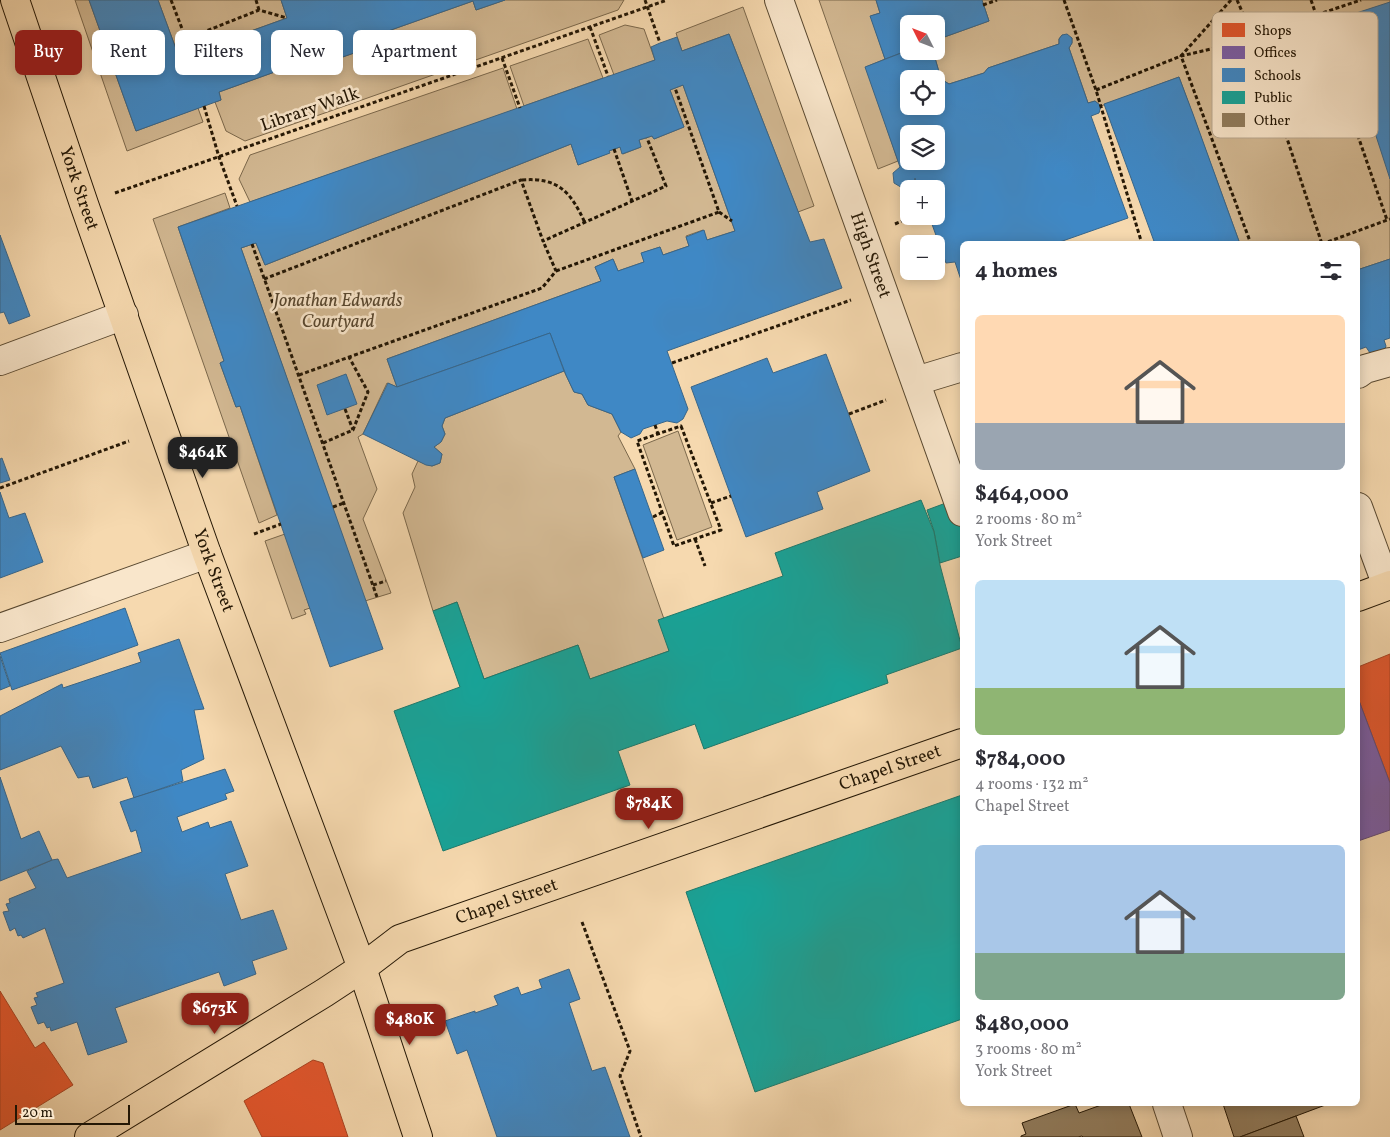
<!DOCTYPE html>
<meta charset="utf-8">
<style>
:root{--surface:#fff;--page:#f2f2f3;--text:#2b2b33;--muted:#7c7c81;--accent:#8f2418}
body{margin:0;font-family:Vollkorn,serif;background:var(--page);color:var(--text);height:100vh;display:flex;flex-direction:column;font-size:19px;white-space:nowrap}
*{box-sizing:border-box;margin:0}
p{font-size:16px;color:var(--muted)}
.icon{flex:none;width:28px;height:28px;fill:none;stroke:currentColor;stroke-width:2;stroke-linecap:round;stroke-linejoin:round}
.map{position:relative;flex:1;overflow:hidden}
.details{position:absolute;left:960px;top:241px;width:400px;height:865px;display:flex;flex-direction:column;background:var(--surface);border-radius:8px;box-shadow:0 2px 12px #0003}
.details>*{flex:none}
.guide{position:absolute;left:15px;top:30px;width:475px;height:45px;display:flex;gap:10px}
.needle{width:32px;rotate:312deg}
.fabs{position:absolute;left:900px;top:15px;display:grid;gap:10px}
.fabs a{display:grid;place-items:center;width:45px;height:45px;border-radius:8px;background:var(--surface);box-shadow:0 2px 12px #0003;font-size:25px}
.scale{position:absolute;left:15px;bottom:12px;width:115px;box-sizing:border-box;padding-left:5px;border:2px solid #241705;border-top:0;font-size:14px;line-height:18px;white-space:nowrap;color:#241705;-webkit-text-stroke:4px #f9e6cb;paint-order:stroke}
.price{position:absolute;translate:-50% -42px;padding:0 11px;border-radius:10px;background:var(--accent);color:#fff;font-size:16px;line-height:32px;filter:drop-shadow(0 1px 2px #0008)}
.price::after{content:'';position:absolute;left:50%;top:30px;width:15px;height:11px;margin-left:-8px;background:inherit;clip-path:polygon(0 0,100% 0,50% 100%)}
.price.on{background:#222;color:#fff}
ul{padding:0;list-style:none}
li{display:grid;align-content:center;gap:10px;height:265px;padding:0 15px}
li span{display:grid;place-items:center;height:155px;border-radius:8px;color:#555}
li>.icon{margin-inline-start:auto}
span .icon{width:90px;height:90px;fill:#fffc;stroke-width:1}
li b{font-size:21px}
h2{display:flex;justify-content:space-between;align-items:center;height:60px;padding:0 15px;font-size:21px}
.tag{padding:0 18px;border-radius:8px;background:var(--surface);box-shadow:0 2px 12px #0003;font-size:18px;line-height:45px}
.tag.on{background:var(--accent);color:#fff}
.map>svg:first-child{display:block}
.green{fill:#d2b892;stroke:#7b684c}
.shops{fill:#e4572e;stroke:#a42}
.offices{fill:#7b5ea7;stroke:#614976}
.schools{fill:#3f88c5;stroke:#37668b;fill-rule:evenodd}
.public{fill:#17a398;stroke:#1b796c}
.building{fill:#917c5d;stroke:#241705}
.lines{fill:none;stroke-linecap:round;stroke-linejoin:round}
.minor-casing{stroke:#584830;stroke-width:30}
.major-casing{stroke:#241705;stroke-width:30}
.path{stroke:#241705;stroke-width:3;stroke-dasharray:4 2.5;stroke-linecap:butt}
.minor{stroke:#f9e6cb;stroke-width:28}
.major{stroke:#f6d9af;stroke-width:28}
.labels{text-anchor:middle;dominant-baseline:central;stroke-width:5;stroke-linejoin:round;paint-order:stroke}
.street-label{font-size:18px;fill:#241705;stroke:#f9e6cb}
.park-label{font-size:18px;font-style:italic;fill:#58472f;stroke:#f9e6cb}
.key{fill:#f9e6cb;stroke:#b9a890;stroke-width:1}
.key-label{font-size:14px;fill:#241705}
</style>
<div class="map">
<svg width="1390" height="1137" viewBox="0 0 1390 1137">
<rect width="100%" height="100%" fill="#f6d9af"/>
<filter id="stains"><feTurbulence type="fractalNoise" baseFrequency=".004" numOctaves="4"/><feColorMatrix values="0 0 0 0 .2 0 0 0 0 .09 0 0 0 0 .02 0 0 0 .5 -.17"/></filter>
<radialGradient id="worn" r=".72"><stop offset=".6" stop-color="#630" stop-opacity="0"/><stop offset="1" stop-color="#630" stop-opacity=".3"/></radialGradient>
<g class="green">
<path d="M75 0H89L136 131 198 108 203 122 127 151Z"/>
<path d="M158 0H281L287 18 179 57Z"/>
<path d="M505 0H624L618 10 245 141 226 131 215 102 221 100 219 92 308 60 311 68 357 52 354 43 473 1 476 10Z"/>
<path d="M819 0H876L880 13 871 16 885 59 866 67 898 161 878 169Z"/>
<path d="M982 0H1390V259L1360 269 1358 267V244H1240L1179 77 1101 106 1095 101 1088 103 1069 48 1072 43V38L1062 35 1059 39V44L988 68 984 73 949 84 941 79 933 51H936V40L989 21Z"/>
<path d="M743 7 814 206 798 212 729 34 682 51 676 33Z"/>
<path d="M625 25 644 29 655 60 614 75 599 35Z"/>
<path d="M588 39 603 78 524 106 510 66Z"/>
<path d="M503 68 517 109 250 202 239 179 250 155Z"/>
<path d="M683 85 735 231 707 240 703 230 686 236 689 246 663 255 660 247 642 253 644 262 618 271 613 259 595 267 601 281 387 359 397 387 387 383 363 434 358 437 377 489 363 519 391 593 365 601 241 248 256 243 265 265 571 144 578 165 609 153V151L620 147 623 154 641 147 639 140 652 136 654 139 684 127 670 90Z"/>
<path d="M225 193 230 208 178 227 224 361 220 363 236 407 240 406 277 515 259 523 153 219Z"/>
<path d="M564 371 574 392 582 394 588 405 612 414 621 432 618 436 635 469 614 477 664 619 669 651 590 679 578 645 484 679 457 602 433 611 403 513 415 487 412 474 418 461 432 466 440 463 442 454 434 447 441 442 445 434 442 426 445 418Z"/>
<path d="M678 431 712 527 677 540 643 445Z"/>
<path d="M285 534 310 608 304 610 306 614 292 619 265 541Z"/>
</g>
<g class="shops">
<path d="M1390 654V783L1358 698V667Z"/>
<path d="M0 991 35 1048 44 1042 73 1085 0 1130Z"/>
<path d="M313 1060 323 1063 348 1137H262L244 1101Z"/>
</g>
<path class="offices" d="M1358 698 1390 783V830L1358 841Z"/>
<g class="schools">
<path d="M89 0H158L179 57 287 18 281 0H505L476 10 473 1 354 43 357 52 311 68 308 60 219 92 221 100 136 131Z"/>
<path d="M876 0H982L989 21 936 40V24H909V50L885 59 870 16 880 13Z"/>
<path d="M1390 2V179L1338 19Z"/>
<path d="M729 34 810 242 824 239 842 288 667 351 688 409 683 419 677 423 667 421 643 429 640 434 631 438 621 432 612 414 588 405 582 394 574 392 566 375 550 333 397 387 387 359 601 281 595 267 613 259 618 271 644 262 641 253 660 247 663 255 689 246 686 237 704 230 707 240 735 231 683 85 670 90 684 127 654 139 652 136 639 140 641 147 622 154 620 147 609 151 610 153 578 165 571 144 265 265 256 243 241 248 383 649 330 667 240 406 236 407 220 363 224 361 178 227 655 60 651 47 660 43 677 37 682 51Z"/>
<path d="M1067 34 1072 38V43L1069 48 1088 103 1095 101 1101 106 1099 113 1091 116 1128 218 1054 244H962V283L955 262 946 263 929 216H936V189H919L915 178 913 185 904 189 894 183 893 173 900 167 865 67 909 50 933 51 941 79 949 84 984 73 988 68 1059 44V39L1062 35ZM909 79H936V106H909ZM909 134H936V161H909Z"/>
<path d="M1179 77 1193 114 1240 244H1155L1104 104Z"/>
<path d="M0 235 30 316 9 324 4 312 0 313Z"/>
<path d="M1390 259V338L1384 340 1386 346 1384 352 1376 356 1370 353 1366 347 1358 350V267L1360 269Z"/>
<path d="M550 333 564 371 445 418 442 426 445 434 441 442 434 447 442 454 440 463 432 466 426 465 363 434 388 383 397 387Z"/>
<path d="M826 354 870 471 817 492 823 509 746 537 691 387 767 358 773 373Z"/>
<path d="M346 374 357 404 327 415 317 385Z"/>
<path d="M2 458 10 480 0 483V459Z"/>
<path d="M635 469 664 550 643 558 614 477Z"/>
<path d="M0 492 9 518 25 513 43 562 0 578Z"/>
<path d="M125 608 138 645 12 690 0 653Z"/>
<path d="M179 639 204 709 194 710 204 759 181 770 183 781 134 798 127 777 93 788 89 776 78 778 61 746 0 770V716L62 684 63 688 141 662 138 653Z"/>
<path d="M0 656 10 686 0 690Z"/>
<path d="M225 769 234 791 225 794 227 799 177 817 182 832 208 822 210 828 231 821 248 866 225 874 241 920 273 910 287 949 252 961 256 974 224 986 219 972 115 1008 127 1042 88 1055 77 1022 51 1031 50 1027 47 1028 44 1022 38 1024 31 1007 37 1005 34 998 38 997 36 993 64 983 45 928 23 938 21 935 18 936 15 928 10 931 3 912 9 911 6 904 10 903 9 899 36 888 27 871 52 860 58 859 67 878 142 852 136 830 131 832 120 802Z"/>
<path d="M0 777 21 839 39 831 52 860 0 881Z"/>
<path d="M569 969 580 999 569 1003 592 1071 605 1067 630 1137H497L467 1050 457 1054 445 1021 475 1011V1013L498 1005 494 996 518 987 521 995 542 988 539 980Z"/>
</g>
<g class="public">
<path d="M962 497V556L940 563 934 531 927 510Z"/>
<path d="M921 500 934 532 940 565 962 648 886 675 888 683 704 749 695 724 618 751 630 785 443 851 394 711 460 687 433 611 457 602 484 679 578 645 590 679 669 651 658 620 783 576 775 553Z"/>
<path d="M962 795V1019L755 1092 686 892Z"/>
</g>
<g class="building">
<path d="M1075 1104 1079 1113 1104 1104H1129L1142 1137H1083L1082 1136 1078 1137H1021V1136L1026 1134 1022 1123Z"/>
<path d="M1223 1104H1328L1240 1137H1234Z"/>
<path d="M1296 1116 1304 1137H1240Z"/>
</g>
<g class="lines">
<defs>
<g id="minor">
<path id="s1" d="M779 0 962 512"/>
<path d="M0 361 124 315"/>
<path d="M1358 374 1365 369 1390 362"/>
<path d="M916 381 962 367"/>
<path d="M1358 507 1387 586"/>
<path d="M0 628 207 554"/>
<path d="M1167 1104 1178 1137"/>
</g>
<g id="major">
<path id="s2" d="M15 0 84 204 207 554 362 968 418 1137"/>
<path d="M1358 597 1390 585"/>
<path id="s3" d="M89 1137 324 993 362 968 400 939 962 743"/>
</g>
</defs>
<use href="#minor" class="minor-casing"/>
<use href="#major" class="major-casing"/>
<g class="path">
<path d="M171 0 186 39 259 10 287 18"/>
<path d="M256 0 259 10"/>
<path d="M645 0 660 43"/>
<path d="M1064 0 1096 90 1142 244"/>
<path d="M1231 0 1181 56 1251 244"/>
<path d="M1237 0 1254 39 1322 244"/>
<path d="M1311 0 1387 220"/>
<path d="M983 5 997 0"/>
<path d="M590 27 608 76"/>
<path d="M186 39 189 53"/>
<path d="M502 58 520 108"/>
<path d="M1096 90 1181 56 1254 39 1316 15 1361 0"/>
<path d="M204 106 219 157 237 206"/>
<path d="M614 149 632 201"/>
<path d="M522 180C558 177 571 192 585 223"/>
<path d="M115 193 667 0"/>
<path d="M719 212 732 221"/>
<path d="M895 224 914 216"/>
<path d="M252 244 377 597"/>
<path d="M1322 244 1390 219"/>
<path d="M556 271 719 212 675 88"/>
<path d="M264 279 521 180 543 241 666 186 647 138"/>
<path d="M672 363 851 300"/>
<path d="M299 375 542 288 556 271 543 241"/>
<path d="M345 409 353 430"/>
<path d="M849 414 886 400"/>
<path d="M655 425 658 434"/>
<path d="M681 426 721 530 674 546 637 441Z"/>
<path d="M323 443 353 430 368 392 349 357"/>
<path d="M0 488 129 441"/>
<path d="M711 503 731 496"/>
<path d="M333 507 344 503"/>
<path d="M653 517 663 512"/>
<path d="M254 534 281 524"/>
<path d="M695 539 705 566"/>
<path d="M373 585 386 581"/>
<path d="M582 922 630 1051 620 1076 641 1137"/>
</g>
<use href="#minor" class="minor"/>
<use href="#major" class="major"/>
</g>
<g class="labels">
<g class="street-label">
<text transform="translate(310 110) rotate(-19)">Library Walk</text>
<text stroke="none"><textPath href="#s2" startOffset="199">York Street</textPath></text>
<text stroke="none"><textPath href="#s1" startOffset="271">High Street</textPath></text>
<text stroke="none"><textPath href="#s2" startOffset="604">York Street</textPath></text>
<text stroke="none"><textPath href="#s3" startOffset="888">Chapel Street</textPath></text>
<text stroke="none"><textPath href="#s3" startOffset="482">Chapel Street</textPath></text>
</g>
<g class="park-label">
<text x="338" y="301">Jonathan Edwards<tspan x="338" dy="21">Courtyard</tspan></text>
</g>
</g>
<rect x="1212" y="12" width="166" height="126" rx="8" class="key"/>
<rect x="1222" y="23" width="23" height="14" fill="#e4572e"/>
<rect x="1222" y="46" width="23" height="13" fill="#7b5ea7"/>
<rect x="1222" y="68" width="23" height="14" fill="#3f88c5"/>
<rect x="1222" y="91" width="23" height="13" fill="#17a398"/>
<rect x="1222" y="113" width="23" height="14" fill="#917c5d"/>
<g class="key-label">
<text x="1254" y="35">Shops</text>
<text x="1254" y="57">Offices</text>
<text x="1254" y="80">Schools</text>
<text x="1254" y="102">Public</text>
<text x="1254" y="125">Other</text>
</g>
<rect width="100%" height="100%" filter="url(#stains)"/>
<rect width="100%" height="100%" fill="url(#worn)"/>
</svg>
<div class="fabs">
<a><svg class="needle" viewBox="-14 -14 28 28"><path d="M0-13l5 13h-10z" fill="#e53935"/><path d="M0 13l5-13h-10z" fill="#7c7c81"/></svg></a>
<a><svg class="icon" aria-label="locate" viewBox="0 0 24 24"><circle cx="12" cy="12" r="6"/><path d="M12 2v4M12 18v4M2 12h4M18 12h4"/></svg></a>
<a><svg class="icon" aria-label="layers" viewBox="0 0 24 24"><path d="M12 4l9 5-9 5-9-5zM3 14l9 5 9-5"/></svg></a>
<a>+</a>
<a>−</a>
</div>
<div class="scale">20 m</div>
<b class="price on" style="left:203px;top:479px">$464K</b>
<b class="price" style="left:649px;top:830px">$784K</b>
<b class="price" style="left:215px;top:1035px">$673K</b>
<b class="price" style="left:410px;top:1046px">$480K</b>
<div class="guide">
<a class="tag on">Buy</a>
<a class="tag">Rent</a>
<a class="tag">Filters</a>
<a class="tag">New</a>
<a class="tag">Apartment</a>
</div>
<section class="details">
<h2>4 homes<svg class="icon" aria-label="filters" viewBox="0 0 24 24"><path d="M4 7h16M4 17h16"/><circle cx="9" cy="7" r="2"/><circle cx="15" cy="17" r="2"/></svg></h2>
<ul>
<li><span style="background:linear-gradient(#ffd9b3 70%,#9aa5b1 0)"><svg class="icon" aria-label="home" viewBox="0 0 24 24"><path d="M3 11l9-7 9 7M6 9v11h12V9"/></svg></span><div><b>$464,000</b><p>2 rooms · 80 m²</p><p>York Street</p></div></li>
<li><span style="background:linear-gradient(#bfe0f5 70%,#8fb573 0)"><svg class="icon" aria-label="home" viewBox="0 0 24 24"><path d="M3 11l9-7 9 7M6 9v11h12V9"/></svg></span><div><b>$784,000</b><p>4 rooms · 132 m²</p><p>Chapel Street</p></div></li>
<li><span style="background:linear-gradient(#a9c7e8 70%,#7fa58c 0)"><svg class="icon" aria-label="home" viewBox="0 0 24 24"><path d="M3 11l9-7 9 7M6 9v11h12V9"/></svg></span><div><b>$480,000</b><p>3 rooms · 80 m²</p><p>York Street</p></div></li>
</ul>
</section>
</div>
